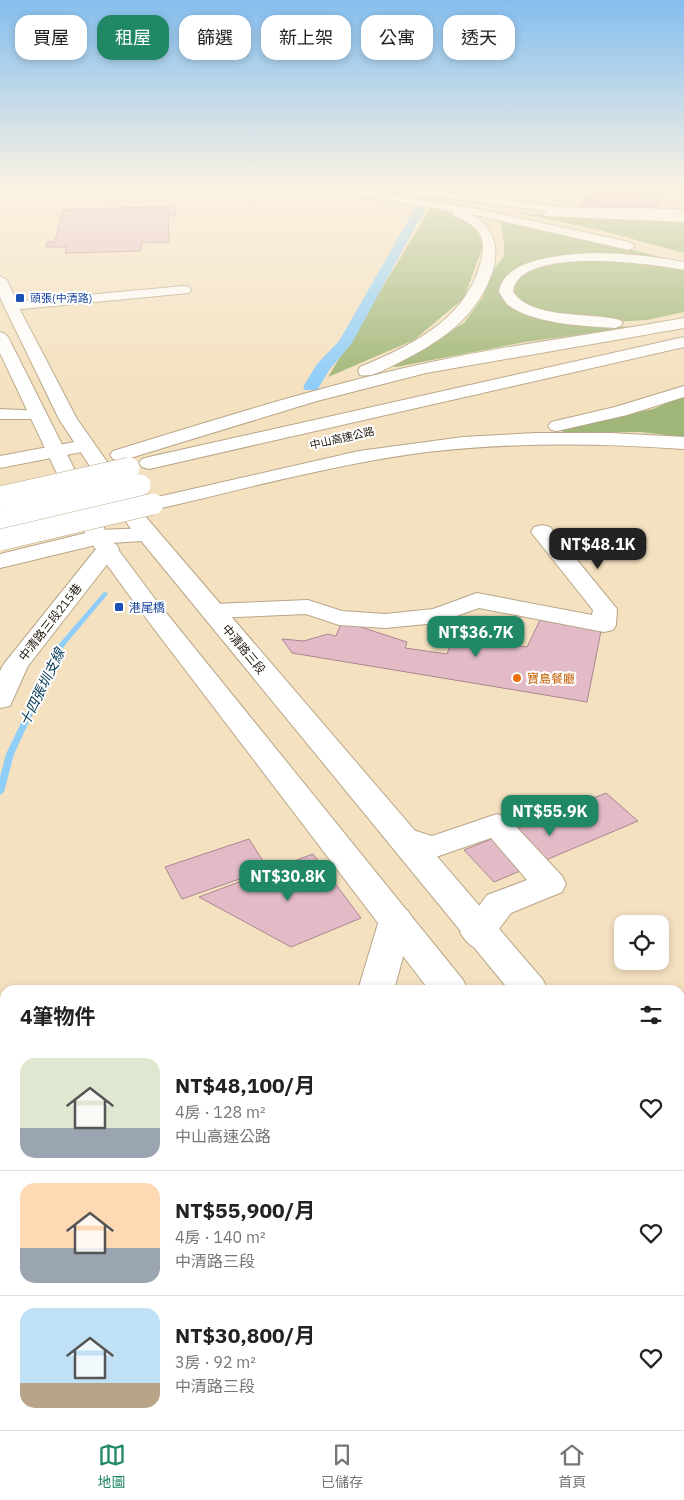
<!DOCTYPE html>
<html lang="zh-TW">
<meta charset="utf-8">
<style>
:root{--surface:#fff;--page:#f6f6f6;--text:#222;--muted:#767676;--line:#e0e0e0;--accent:#208864}
body{margin:0;font-family:"IBM Plex Sans","Noto Sans TC",sans-serif;background:var(--page);color:var(--text);height:100vh;display:flex;flex-direction:column;font-size:19px;white-space:nowrap}
*{box-sizing:border-box;margin:0}
p{font-size:16px;color:var(--muted)}
.icon{flex:none;width:28px;height:28px;fill:none;stroke:currentColor;stroke-width:2;stroke-linecap:round;stroke-linejoin:round}
.map{position:relative;flex:1;overflow:hidden}
.sheet{position:absolute;left:0px;top:985px;width:685px;height:445px;display:flex;flex-direction:column;background:var(--surface);border-radius:15px 15px 0 0;box-shadow:0 2px 8px #0003}
.sheet>*{flex:none}
.hud{position:absolute;left:15px;top:15px;width:655px;height:45px;display:flex;gap:10px}
.buttons{position:absolute;left:614px;top:915px;display:grid;gap:10px}
.buttons a{display:grid;place-items:center;width:55px;height:55px;border-radius:10px;background:var(--surface);box-shadow:0 2px 8px #0003;font-size:25px}
.price{position:absolute;translate:-50% -42px;padding:0 11px;border-radius:10px;background:var(--accent);color:#fff;font-size:16px;line-height:32px;filter:drop-shadow(0 1px 2px #0008)}
.price::after{content:'';position:absolute;left:50%;top:30px;width:15px;height:11px;margin-left:-8px;background:inherit;clip-path:polygon(0 0,100% 0,50% 100%)}
.price.selected{background:#222;color:#fff}
ul{padding:0;list-style:none}
li{display:flex;align-items:center;gap:15px;height:125px;padding:0 20px}
li+li{border-top:1px solid var(--line)}
li span{display:grid;place-items:center;flex:none;width:140px;height:100px;border-radius:15px;color:#555}
li>.icon{margin-inline-start:auto}
span .icon{width:60px;height:60px;fill:#fffc;stroke-width:1}
li b{font-size:21px}
h2{display:flex;justify-content:space-between;align-items:center;height:60px;padding:0 20px;font-size:21px}
.tag{padding:0 18px;border-radius:15px;background:var(--surface);box-shadow:0 2px 8px #0003;font-size:18px;line-height:45px}
.tag.selected{background:var(--accent);color:#fff}
.tabs{display:flex;justify-content:space-around;align-items:center;height:70px;border-top:1px solid var(--line);background:var(--surface);font-size:14px;color:var(--muted)}
.tabs a{display:grid;justify-items:center;gap:2px}
.tabs .selected{color:var(--accent)}
.map>svg:first-child{display:block}
.forest{fill:#a0b678}
.lines{fill:none;stroke-linecap:round;stroke-linejoin:round}
.stream{fill:#8fcef9;fill-rule:evenodd}
.canal{fill:#8fcef9;fill-rule:evenodd}
.building{fill:#e2bbc7;stroke:#ab8692}
.minor-casing{stroke:#b8a687;stroke-width:2}
.major-casing{stroke:#b8a687;stroke-width:2}
.highway-casing{stroke:#b8a687;stroke-width:2}
.minor{fill:#fff;fill-rule:evenodd}
.major{fill:#fff;fill-rule:evenodd}
.highway{fill:#fff;fill-rule:evenodd}
.highway-bridge-casing{stroke:#b8a687;stroke-width:22;stroke-linecap:butt}
.highway-bridge{stroke:#fff;stroke-width:21}
.transit-dot{fill:#1a4fb4;stroke:#fff;stroke-width:2}
.food-dot{fill:#e8710a;stroke:#fff;stroke-width:2}
.labels{text-anchor:middle;dominant-baseline:central;stroke-width:4;stroke-linejoin:round;paint-order:stroke}
.far-transit-label{font-size:11px;fill:#164399;stroke:#fff;text-anchor:start}
.far-street-label{font-size:11px;fill:#20190d;stroke:#fff}
.transit-label{font-size:12px;fill:#164399;stroke:#fff;text-anchor:start}
.street-label{font-size:12px;fill:#20190d;stroke:#fff}
.food-label{font-size:12px;fill:#c56008;stroke:#fff;text-anchor:start}
.water-label{font-size:14px;font-style:italic;fill:#043955;stroke:#fff}
</style>
<div class="map">
<svg width="684" height="1430" viewBox="0 0 684 1430">
<rect width="100%" height="100%" fill="#f4e1c0"/>
<g class="forest">
<path d="M434 208 465 218 479 228 484 243 464 298 414 340 328 377 430 209Z"/>
<path d="M518 213 557 216 684 220V253L603 231Z"/>
<path d="M504 220 581 236 675 261 586 257 515 270 504 279 500 288 503 297 510 304 607 326 634 327 525 342 396 367 391 365 464 323 483 297 491 273 504 256V243L500 222Z"/>
<path d="M605 259 684 268V312L647 320 611 322 532 310 507 288 520 274 548 263Z"/>
<path d="M684 396V437L640 432 564 433 560 429 653 409Z"/>
</g>
<g class="lines">
<g class="stream">
<path d="M527 186 561 189 588 186 561 191Z"/>
<path d="M105 592 107 593 108 594 107 595 65 645 14 754 4 792 0 795V777L6 754 59 644 103 593Z"/>
</g>
<path class="canal" d="M421 204 426 207 352 343 330 369 317 390H305L303 387 317 364 339 341 416 207Z"/>
</g>
<g class="building">
<path d="M598 190 632 193 612 211 577 208Z"/>
<path d="M633 193 667 196 652 211 614 210Z"/>
<path d="M175 206 176 215H168L169 242 141 243V251L65 253 67 247H46L47 242H55L63 210Z"/>
<path d="M540 620 601 631 587 702 292 653 282 639 304 641 328 634 336 636 342 621 407 642 405 648 447 654 457 628 508 639 507 644 527 647Z"/>
<path d="M606 793 638 821 494 882 464 850Z"/>
<path d="M249 839 268 869 182 899 165 867Z"/>
<path d="M313 854 361 918 291 947 199 897Z"/>
<path d="M680 1419 684 1424V1430H656L663 1425H680Z"/>
</g>
<g class="lines">
<defs>
<g id="minor">
<path d="M365 186H395L562 207 684 209V215L562 213 370 189Z"/>
<path d="M184 286 189 287 191 290 189 293 11 310 6 309 4 306 6 303 11 302Z"/>
<path d="M0 409 44 411 47 415 44 419H0Z"/>
<path d="M85 440 92 442 94 446 92 450 0 468V456Z"/>
<path d="M542 525 550 527 617 609 616 625 613 630 604 632 479 608 437 623 385 628 339 625 306 614 213 618 204 616 201 611 204 606 213 604 308 600 342 611 385 614 433 609 477 593 592 615 593 610 531 532 534 527Z"/>
<path d="M149 528 157 530 160 535 157 540 111 543 116 544 119 549 28 666 10 706 0 708V671L3 665 100 544 104 543 0 568V554L98 530Z"/>
<path d="M497 814 508 818 562 876 566 884 562 892 511 913 499 929 505 939 500 948C482 954 469 949 460 932L487 895 527 880 491 838 433 858 392 846 387 838 392 830 403 827 432 836Z"/>
<path d="M396 907 408 911 413 920 394 990H358L379 920 384 911Z"/>
<path d="M172 1425H222L220 1430H170Z"/>
<path d="M403 1425H454L456 1430H405Z"/>
</g>
<g id="major">
<path d="M0 276 7 280 18 306 77 419 145 516 543 980 548 990H509L129 526 59 419 4 306 0 297Z"/>
<path d="M0 332 5 334 8 337 108 536 155 599 463 980 468 990H429L139 609 87 537 0 353Z"/>
<path d="M680 1152 684 1153V1195L680 1194Z"/>
<path d="M680 1265 684 1267V1316L680 1314Z"/>
</g>
<g id="highway">
<path d="M309 186H334L483 210 629 242 635 246 629 250 471 214C520 241 485 302 454 328 436 343 416 354 396 364 385 369 372 378 360 375L358 371 360 367C411 346 467 319 481 261 488 234 476 225 453 215L452 211 314 189Z"/>
<path d="M548 211 684 214V222L544 216 542 214Z"/>
<path d="M590 253C622 253 653 256 684 262V270C653 264 518 245 513 292 532 320 591 312 620 320L623 323 620 326 615 328C584 326 533 324 508 305 504 301 502 296 499 292 504 258 563 255 590 253Z"/>
<path d="M684 318V328L426 373 317 401 127 459 120 461 113 459 110 455 113 451C217 419 321 386 427 363 512 344 598 334 684 318Z"/>
<path d="M684 337V347L149 469 142 467 139 463 142 459 149 457Z"/>
<path d="M684 386V397L627 415 557 431 551 430 548 426 551 422 615 407Z"/>
<path d="M536 433H610L684 437V449C598 443 513 442 427 452 334 464 244 489 153 510L146 508 143 504 146 500 153 498 359 451 463 437Z"/>
</g>
</defs>
<use href="#minor" class="minor-casing"/>
<use href="#major" class="major-casing"/>
<use href="#highway" class="highway-casing"/>
<use href="#minor" class="minor"/>
<use href="#major" class="major"/>
<use href="#highway" class="highway"/>
<defs>
<g id="highway-bridge">
<path d="M0 497 129 468"/>
<path d="M0 518 140 485"/>
<path d="M0 540 153 504"/>
</g>
</defs>
<use href="#highway-bridge" class="highway-bridge-casing"/>
<use href="#highway-bridge" class="highway-bridge"/>
</g>
<linearGradient id="sky" x2="0" y2="1"><stop stop-color="#84beef"/><stop offset="0.48" stop-color="#faf2e3"/><stop offset="1" stop-color="#faf2e3" stop-opacity="0"/></linearGradient>
<rect width="684" height="386" fill="url(#sky)"/>
<g class="transit-dot">
<rect x="15" y="293" width="10" height="10" rx="2.5"/>
<rect x="114" y="602" width="10" height="10" rx="2.5"/>
</g>
<circle class="food-dot" cx="517" cy="678" r="5"/>
<g class="labels">
<g class="far-transit-label">
<text x="30" y="298">頭張(中清路)</text>
</g>
<g class="far-street-label">
<text transform="translate(342 438) rotate(-13)">中山高速公路</text>
</g>
<g class="transit-label">
<text x="129" y="607">港尾橋</text>
</g>
<g class="street-label">
<text transform="translate(50 622) rotate(-52)">中清路三段215巷</text>
<text transform="translate(244 649) rotate(50)">中清路三段</text>
</g>
<g class="food-label">
<text x="527" y="678">寶島餐廳</text>
</g>
<g class="water-label">
<text transform="translate(42 687) rotate(-64)">十四張圳支線</text>
</g>
</g>
</svg>
<div class="buttons">
<a><svg class="icon" aria-label="locate" viewBox="0 0 24 24"><circle cx="12" cy="12" r="6"/><path d="M12 2v4M12 18v4M2 12h4M18 12h4"/></svg></a>
</div>
<b class="price selected" style="left:598px;top:570px">NT$48.1K</b>
<b class="price" style="left:476px;top:658px">NT$36.7K</b>
<b class="price" style="left:550px;top:837px">NT$55.9K</b>
<b class="price" style="left:288px;top:902px">NT$30.8K</b>
<div class="hud">
<a class="tag">買屋</a>
<a class="tag selected">租屋</a>
<a class="tag">篩選</a>
<a class="tag">新上架</a>
<a class="tag">公寓</a>
<a class="tag">透天</a>
</div>
<section class="sheet">
<h2>4筆物件<svg class="icon" aria-label="filters" viewBox="0 0 24 24"><path d="M4 7h16M4 17h16"/><circle cx="9" cy="7" r="2"/><circle cx="15" cy="17" r="2"/></svg></h2>
<ul>
<li><span style="background:linear-gradient(#dfe7d0 70%,#9aa5b1 0)"><svg class="icon" aria-label="home" viewBox="0 0 24 24"><path d="M3 11l9-7 9 7M6 9v11h12V9"/></svg></span><div><b>NT$48,100/月</b><p>4房 · 128 m²</p><p>中山高速公路</p></div><svg class="icon" aria-label="heart" viewBox="0 0 24 24"><path d="M12 20l-8-8c-3-5 5-10 8-4 3-6 11-1 8 4z"/></svg></li>
<li><span style="background:linear-gradient(#ffd9b3 65%,#9aa5b1 0)"><svg class="icon" aria-label="home" viewBox="0 0 24 24"><path d="M3 11l9-7 9 7M6 9v11h12V9"/></svg></span><div><b>NT$55,900/月</b><p>4房 · 140 m²</p><p>中清路三段</p></div><svg class="icon" aria-label="heart" viewBox="0 0 24 24"><path d="M12 20l-8-8c-3-5 5-10 8-4 3-6 11-1 8 4z"/></svg></li>
<li><span style="background:linear-gradient(#bfe0f5 75%,#b9a48a 0)"><svg class="icon" aria-label="home" viewBox="0 0 24 24"><path d="M3 11l9-7 9 7M6 9v11h12V9"/></svg></span><div><b>NT$30,800/月</b><p>3房 · 92 m²</p><p>中清路三段</p></div><svg class="icon" aria-label="heart" viewBox="0 0 24 24"><path d="M12 20l-8-8c-3-5 5-10 8-4 3-6 11-1 8 4z"/></svg></li>
</ul>
</section>
</div>
<nav class="tabs">
<a class="selected"><svg class="icon" aria-label="map" viewBox="0 0 24 24"><path d="M3 6l6-2 6 2 6-2v14l-6 2-6-2-6 2zM9 4v14M15 6v14"/></svg>地圖</a>
<a><svg class="icon" aria-label="saved" viewBox="0 0 24 24"><path d="M7 4h10v16l-5-4-5 4z"/></svg>已儲存</a>
<a><svg class="icon" aria-label="home" viewBox="0 0 24 24"><path d="M3 11l9-7 9 7M6 9v11h12V9"/></svg>首頁</a>
</nav>
